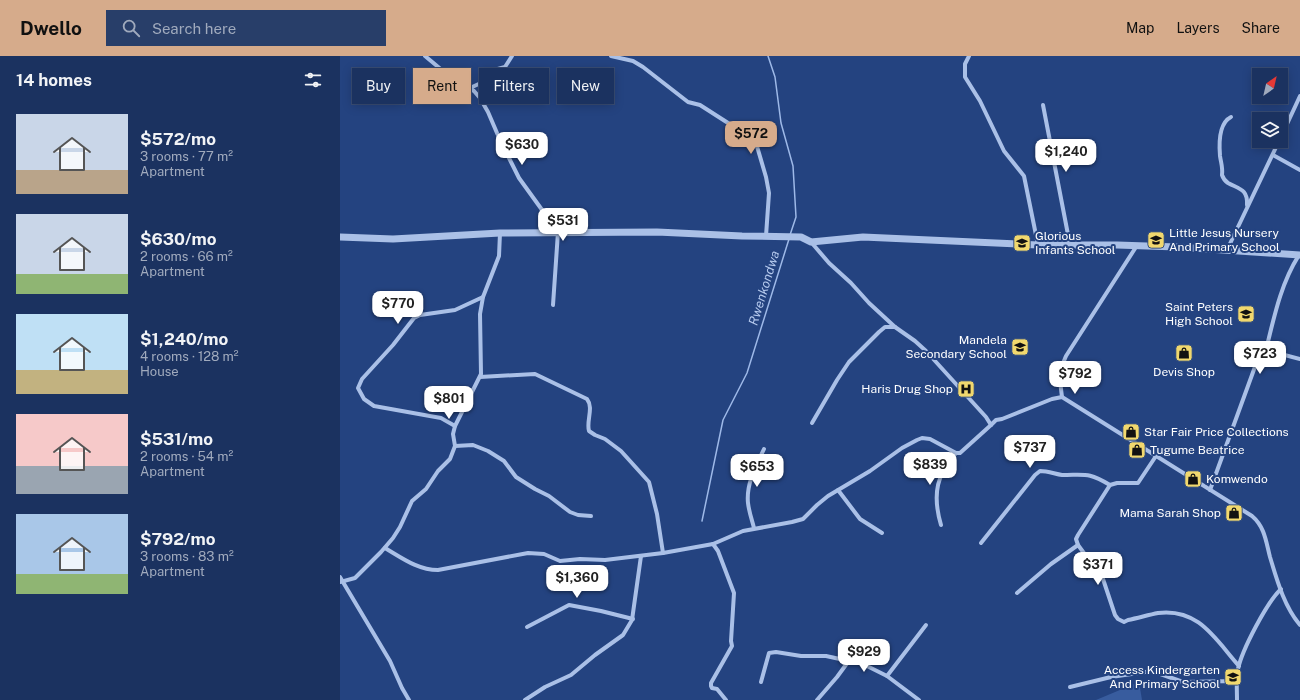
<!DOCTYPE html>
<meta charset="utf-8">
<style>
:root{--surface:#1b3260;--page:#283e69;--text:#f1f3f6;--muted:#a0aabd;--line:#394d75;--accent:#d6ab8b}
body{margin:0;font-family:"Public Sans",sans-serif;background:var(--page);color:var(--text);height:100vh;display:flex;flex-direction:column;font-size:15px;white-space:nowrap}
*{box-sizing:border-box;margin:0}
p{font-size:13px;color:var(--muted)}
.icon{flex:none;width:22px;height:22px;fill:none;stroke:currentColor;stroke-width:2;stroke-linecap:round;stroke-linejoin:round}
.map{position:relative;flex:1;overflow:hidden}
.sheet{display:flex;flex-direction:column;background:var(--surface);width:340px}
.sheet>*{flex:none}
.guide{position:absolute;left:12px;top:12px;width:380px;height:36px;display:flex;gap:8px}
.needle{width:26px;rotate:34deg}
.controls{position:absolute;left:912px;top:12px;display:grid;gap:8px}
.controls a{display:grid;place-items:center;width:36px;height:36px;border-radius:0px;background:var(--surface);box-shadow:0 2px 10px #0003,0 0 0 1px var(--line);font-size:20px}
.price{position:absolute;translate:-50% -34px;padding:0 9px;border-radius:8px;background:#fff;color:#222;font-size:13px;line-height:26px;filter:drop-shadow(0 1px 2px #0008)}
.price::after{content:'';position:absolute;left:50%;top:24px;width:12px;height:9px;margin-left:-6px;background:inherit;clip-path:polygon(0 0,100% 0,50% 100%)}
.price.on{background:var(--accent);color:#111}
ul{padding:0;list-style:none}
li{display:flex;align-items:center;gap:12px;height:100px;padding:0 16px}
li span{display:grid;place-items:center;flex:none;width:112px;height:80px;border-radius:0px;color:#555}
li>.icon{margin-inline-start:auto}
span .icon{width:48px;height:48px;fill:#fffc;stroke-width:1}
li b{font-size:17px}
h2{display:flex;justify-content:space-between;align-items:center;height:48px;padding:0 16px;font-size:17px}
.chip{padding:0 14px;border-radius:0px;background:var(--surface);box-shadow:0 2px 10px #0003,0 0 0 1px var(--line);font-size:14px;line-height:36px}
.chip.on{background:var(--accent);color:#111}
header{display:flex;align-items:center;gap:24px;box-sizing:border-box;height:56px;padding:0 20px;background:var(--accent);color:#111}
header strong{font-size:19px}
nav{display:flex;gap:22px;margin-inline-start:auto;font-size:14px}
.search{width:280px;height:36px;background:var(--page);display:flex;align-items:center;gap:10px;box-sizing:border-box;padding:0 14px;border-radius:0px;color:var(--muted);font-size:15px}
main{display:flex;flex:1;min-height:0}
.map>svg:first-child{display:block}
.green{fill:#385c9e}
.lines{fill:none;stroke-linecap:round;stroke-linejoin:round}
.stream{stroke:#9eb9e8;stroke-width:1.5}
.minor{stroke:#aac0e7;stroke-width:4}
.tertiary{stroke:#aac0e7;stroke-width:7}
.labels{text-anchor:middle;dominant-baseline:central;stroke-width:4;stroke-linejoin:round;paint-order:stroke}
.poi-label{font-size:12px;fill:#fff;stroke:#244380;text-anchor:start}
.water-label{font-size:13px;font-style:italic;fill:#b6caee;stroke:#244380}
</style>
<header>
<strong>Dwello</strong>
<div class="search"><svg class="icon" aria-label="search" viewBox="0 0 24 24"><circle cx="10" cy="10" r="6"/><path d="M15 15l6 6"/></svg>Search here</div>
<nav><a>Map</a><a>Layers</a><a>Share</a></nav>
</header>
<main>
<section class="sheet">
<h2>14 homes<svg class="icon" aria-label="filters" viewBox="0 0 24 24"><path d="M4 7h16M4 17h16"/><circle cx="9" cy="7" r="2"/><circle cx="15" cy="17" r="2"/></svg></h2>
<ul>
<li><span style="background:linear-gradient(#c9d6e8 70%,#b9a48a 0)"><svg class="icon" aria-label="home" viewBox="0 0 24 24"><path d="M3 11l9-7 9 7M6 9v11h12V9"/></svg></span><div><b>$572/mo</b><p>3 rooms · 77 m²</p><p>Apartment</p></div></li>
<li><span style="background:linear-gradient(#c9d6e8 75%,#8fb573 0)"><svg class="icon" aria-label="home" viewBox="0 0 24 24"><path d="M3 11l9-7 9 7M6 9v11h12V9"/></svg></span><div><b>$630/mo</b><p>2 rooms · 66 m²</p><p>Apartment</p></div></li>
<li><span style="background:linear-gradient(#bfe0f5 70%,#c2b280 0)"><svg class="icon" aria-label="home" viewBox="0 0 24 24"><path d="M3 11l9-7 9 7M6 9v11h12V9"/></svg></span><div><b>$1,240/mo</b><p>4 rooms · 128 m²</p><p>House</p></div></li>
<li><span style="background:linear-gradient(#f6c9c9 65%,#9aa5b1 0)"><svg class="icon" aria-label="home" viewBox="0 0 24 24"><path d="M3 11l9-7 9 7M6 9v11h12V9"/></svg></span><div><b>$531/mo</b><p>2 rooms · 54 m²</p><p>Apartment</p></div></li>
<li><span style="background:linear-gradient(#a9c7e8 75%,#8fb573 0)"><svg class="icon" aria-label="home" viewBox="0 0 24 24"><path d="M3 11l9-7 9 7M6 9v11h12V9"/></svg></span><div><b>$792/mo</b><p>3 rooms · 83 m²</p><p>Apartment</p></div></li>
</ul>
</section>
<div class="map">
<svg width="960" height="644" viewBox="0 0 960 644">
<rect width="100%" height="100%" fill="#244380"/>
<path class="green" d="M799 626 802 644H756Z"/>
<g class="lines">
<g class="stream">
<path d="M428 0 435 21 441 67 453 110 456 161 450 179"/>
<path d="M362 465 383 364 407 317 449 183"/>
</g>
<g class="minor">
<path d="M85 0 103 15 134 35 140 42 148 56 160 84 179 122 218 176 213 249"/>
<path d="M271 0 293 5 303 11 348 46 360 49 413 83 416 87 426 121 429 137 426 180"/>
<path d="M629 0 625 8V21L640 45 664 95 684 120 698 189"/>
<path d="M130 32 143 26 154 14 165 11 172 0"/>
<path d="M140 42 143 26"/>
<path d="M703 49 730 189"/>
<path d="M891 61C879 67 879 88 880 100 881 107 883 112 882 119 883 122 885 125 888 127 899 133 908 133 907 149"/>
<path d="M941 81 960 40"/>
<path d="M933 99 960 114"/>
<path d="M471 186 489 207 511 227 529 247 555 271 575 285 586 295 646 361 651 369 656 364 662 363 712 343 722 341 912 460C925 471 926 486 930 501 937 524 944 550 960 569"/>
<path d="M887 194 939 85"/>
<path d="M926 294 960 303"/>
<path d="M140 321 195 318 247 343C254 352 246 365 249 375L255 379 265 383 281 395 309 426 317 458 323 497"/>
<path d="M722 341 719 317 726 300 796 191"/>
<path d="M472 367 497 324 509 306 539 276 545 271H555"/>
<path d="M115 370 101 362 34 350 24 343 18 332 22 323 53 289 74 262 80 259 115 254 143 241"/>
<path d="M115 390 133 389 148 395 164 405 176 421 195 433 209 440 230 456 238 459 251 460"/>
<path d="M816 400 798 427H777L770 429 738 479 736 483 738 489 763 523 775 559 778 563 784 566 788 564C798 562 808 559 818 557 859 552 875 583 899 610"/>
<path d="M498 434 520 463 542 477"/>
<path d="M870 434 920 297 926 294C934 261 941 227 959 199"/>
<path d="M601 469C596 452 594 432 603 416 606 409 611 403 616 397"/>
<path d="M414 472C412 464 409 456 408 447 406 428 416 410 424 393"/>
<path d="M641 487 695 419 700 415C708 415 715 418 722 419 746 419 748 416 770 429"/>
<path d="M373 488 378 495 394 537 391 585 392 590 371 627V630L372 632 377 633 386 644"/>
<path d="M45 492C62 502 78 514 98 514L188 497 204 498 220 505 240 503 265 504 323 497 373 488 403 475 452 466 463 463 477 449 488 440 530 415 562 392 577 384 582 382 590 383 616 397H620L651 369"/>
<path d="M0 521 50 605 62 632 69 644"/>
<path d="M0 526 15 522 41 496 53 482 60 471 72 445 86 433 98 415 110 403 115 390 113 378 115 370 141 318 140 258 143 241 159 200 160 177"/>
<path d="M677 537 711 508 738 489"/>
<path d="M187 571 229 549 261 555 293 563"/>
<path d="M547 620 586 569"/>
<path d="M421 626 429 597 436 596 461 600H486L509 605"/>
<path d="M730 631 771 621 812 615 843 626 897 625"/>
<path d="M185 644 205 631 231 619 255 599 283 579 292 564 301 500"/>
<path d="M477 644 497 621 508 606 513 603 547 620 579 644"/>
<path d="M897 644C897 634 896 623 898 613 902 594 927 546 941 533"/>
</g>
<path class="tertiary" d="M0 181 53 183 160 177 317 176 402 180 461 181 471 186 523 181 698 189H777L837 191 960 199"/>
</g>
<defs>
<symbol id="school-square" viewBox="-11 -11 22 22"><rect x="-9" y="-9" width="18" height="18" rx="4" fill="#f1d86e" stroke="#244380"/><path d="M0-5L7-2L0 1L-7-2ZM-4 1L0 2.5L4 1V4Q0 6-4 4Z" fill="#111"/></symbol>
<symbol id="shop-square" viewBox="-11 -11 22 22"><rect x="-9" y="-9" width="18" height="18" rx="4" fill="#f1d86e" stroke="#244380"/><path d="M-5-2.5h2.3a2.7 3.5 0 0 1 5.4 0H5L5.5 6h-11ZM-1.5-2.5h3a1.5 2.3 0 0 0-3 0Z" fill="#111"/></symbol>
<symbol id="hospital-square" viewBox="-11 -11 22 22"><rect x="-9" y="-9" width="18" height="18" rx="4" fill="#f1d86e" stroke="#244380"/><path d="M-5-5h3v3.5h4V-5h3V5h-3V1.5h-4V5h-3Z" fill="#111"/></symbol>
</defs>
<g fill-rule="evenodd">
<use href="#school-square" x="806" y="174" width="20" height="20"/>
<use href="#school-square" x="672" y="177" width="20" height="20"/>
<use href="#school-square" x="896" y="248" width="20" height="20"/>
<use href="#school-square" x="670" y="281" width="20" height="20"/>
<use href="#shop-square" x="834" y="287" width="20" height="20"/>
<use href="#hospital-square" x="616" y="323" width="20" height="20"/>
<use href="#shop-square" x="781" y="366" width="20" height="20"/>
<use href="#shop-square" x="787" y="384" width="20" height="20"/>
<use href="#shop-square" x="843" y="413" width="20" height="20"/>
<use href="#shop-square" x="884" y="447" width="20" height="20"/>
<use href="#school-square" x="883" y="611" width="20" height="20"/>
</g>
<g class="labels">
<g class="poi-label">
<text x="829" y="177">Little Jesus Nursery<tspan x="829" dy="14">And Primary School</tspan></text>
<text x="695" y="180">Glorious<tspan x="695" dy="14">Infants School</tspan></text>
<text x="893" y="251" text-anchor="end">Saint Peters<tspan x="893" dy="14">High School</tspan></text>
<text x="667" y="284" text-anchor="end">Mandela<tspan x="667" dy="14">Secondary School</tspan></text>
<text x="844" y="316" text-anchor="middle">Devis Shop</text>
<text x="613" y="333" text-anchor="end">Haris Drug Shop</text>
<text x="804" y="376">Star Fair Price Collections</text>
<text x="810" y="394">Tugume Beatrice</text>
<text x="866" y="423">Komwendo</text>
<text x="881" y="457" text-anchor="end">Mama Sarah Shop</text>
<text x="880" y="614" text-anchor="end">Access Kindergarten<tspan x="880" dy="14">And Primary School</tspan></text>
</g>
<g class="water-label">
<text transform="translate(424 232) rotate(-73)">Rwenkondwa</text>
</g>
</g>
</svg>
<div class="controls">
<a><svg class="needle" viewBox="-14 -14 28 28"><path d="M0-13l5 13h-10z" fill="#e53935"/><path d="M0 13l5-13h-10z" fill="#a0aabd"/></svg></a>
<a><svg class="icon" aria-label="layers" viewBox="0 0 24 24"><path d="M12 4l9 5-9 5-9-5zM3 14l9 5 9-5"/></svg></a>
</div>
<b class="price on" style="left:411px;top:99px">$572</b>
<b class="price" style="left:182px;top:110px">$630</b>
<b class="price" style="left:726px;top:117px">$1,240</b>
<b class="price" style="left:223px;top:186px">$531</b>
<b class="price" style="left:58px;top:269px">$770</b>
<b class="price" style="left:920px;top:319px">$723</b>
<b class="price" style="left:735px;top:339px">$792</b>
<b class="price" style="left:109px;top:364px">$801</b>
<b class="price" style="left:690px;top:413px">$737</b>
<b class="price" style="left:590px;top:430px">$839</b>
<b class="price" style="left:417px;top:432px">$653</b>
<b class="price" style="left:758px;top:530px">$371</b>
<b class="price" style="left:237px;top:543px">$1,360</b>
<b class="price" style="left:524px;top:617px">$929</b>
<div class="guide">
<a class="chip">Buy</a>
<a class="chip on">Rent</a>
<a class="chip">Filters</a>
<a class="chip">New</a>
</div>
</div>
</main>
